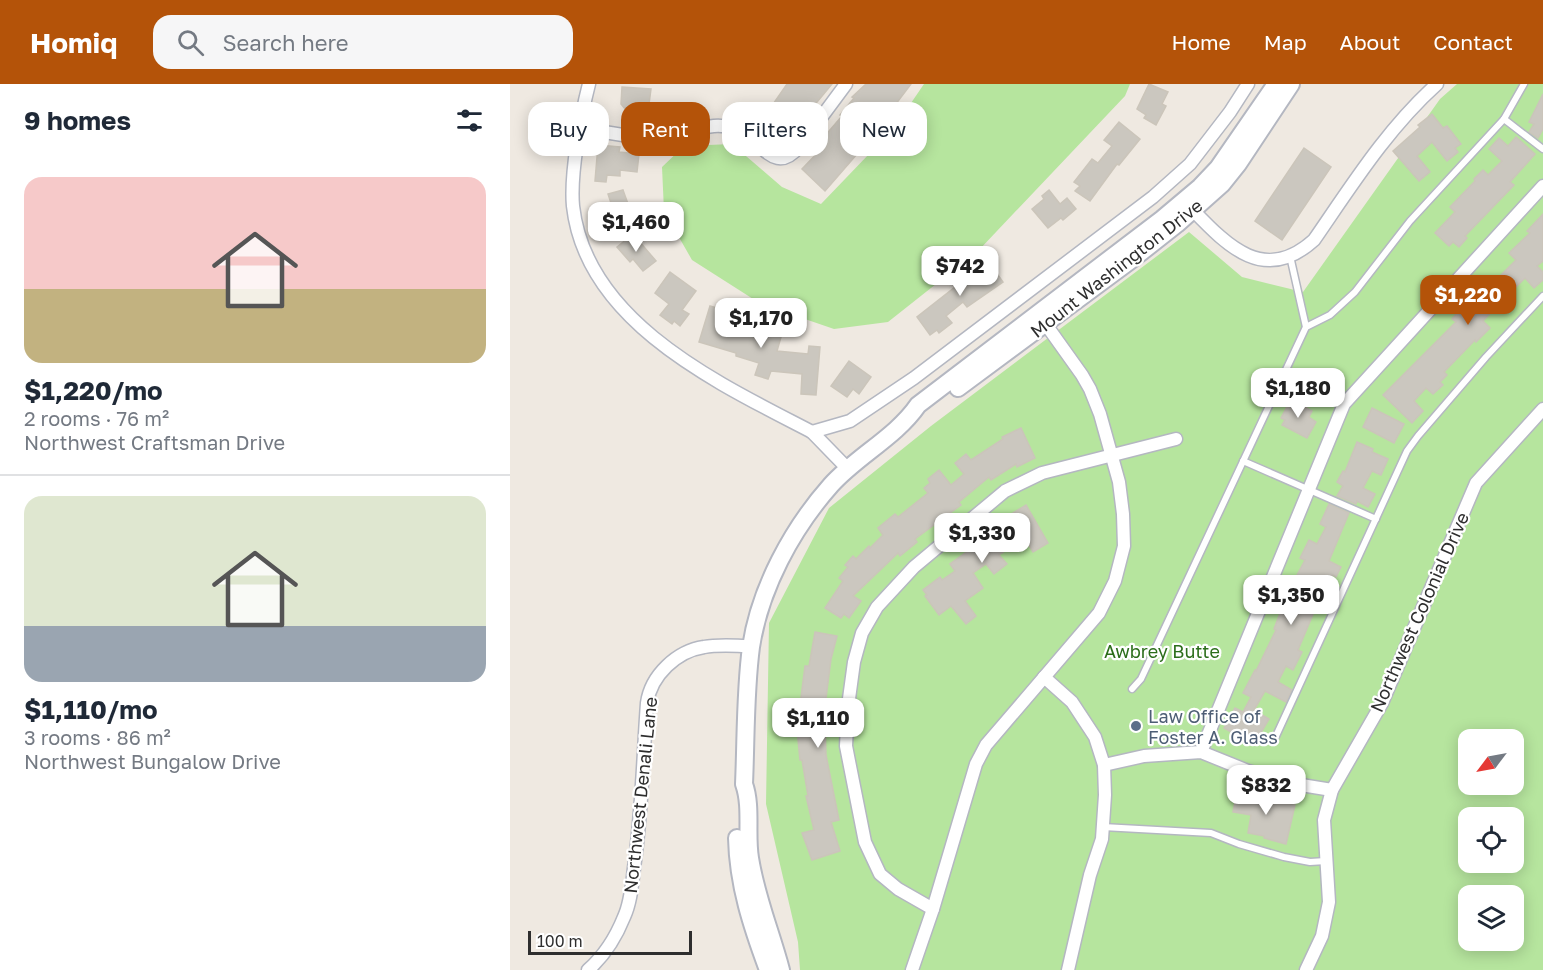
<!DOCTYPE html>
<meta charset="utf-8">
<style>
:root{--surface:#fff;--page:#f6f6f7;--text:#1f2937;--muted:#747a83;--line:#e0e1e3;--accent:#b45309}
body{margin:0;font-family:"Golos Text",sans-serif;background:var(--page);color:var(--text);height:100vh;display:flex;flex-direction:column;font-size:22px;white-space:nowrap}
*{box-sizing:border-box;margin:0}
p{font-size:20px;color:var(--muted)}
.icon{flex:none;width:33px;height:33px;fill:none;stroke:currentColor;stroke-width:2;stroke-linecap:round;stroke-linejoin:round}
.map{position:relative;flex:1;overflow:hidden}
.drawer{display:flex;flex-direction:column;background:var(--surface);width:510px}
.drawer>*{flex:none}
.guide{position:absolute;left:18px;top:18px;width:570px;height:54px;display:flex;gap:12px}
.needle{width:39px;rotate:238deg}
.buttons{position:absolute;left:948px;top:645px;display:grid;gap:12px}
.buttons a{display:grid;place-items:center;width:66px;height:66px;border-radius:12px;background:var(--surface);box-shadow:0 3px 15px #0003;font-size:30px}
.scale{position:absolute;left:18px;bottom:15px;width:164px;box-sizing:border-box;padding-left:6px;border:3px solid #2e2e2e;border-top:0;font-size:16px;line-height:21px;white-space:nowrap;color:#2e2e2e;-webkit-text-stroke:4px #fff;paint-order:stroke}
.price{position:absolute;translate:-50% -51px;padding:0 14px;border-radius:12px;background:#fff;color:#222;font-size:20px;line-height:39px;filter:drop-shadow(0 2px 3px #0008)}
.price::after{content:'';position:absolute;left:50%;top:36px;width:18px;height:14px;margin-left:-9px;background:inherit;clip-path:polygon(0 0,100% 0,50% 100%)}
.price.on{background:var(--accent);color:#fff}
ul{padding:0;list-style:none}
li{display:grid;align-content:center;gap:12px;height:318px;padding:0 24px}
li+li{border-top:2px solid var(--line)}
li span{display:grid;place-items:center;height:186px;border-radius:18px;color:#555}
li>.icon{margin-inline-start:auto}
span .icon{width:108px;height:108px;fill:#fffc;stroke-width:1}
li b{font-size:26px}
h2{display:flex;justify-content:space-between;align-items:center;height:72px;padding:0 24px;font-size:26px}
.pill{padding:0 21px;border-radius:18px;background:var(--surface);box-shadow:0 3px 15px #0003;font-size:21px;line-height:54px}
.pill.on{background:var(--accent);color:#fff}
header{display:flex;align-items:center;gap:36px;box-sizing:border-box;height:84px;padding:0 30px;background:var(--accent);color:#fff}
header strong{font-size:28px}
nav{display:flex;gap:33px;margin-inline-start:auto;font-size:21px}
.search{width:420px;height:54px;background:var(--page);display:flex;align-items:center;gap:15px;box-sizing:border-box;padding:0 21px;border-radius:18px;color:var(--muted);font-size:22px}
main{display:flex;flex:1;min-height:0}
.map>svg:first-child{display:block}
.green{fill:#b6e59e;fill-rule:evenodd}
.building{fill:#cbc7bf;stroke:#cbc5ba;stroke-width:1.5}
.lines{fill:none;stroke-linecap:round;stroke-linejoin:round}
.lane-casing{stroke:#b4b7c1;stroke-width:9}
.street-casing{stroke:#b4b7c1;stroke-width:15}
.secondary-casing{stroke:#b4b7c1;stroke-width:20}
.lane{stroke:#fff;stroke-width:6}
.street{stroke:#fff;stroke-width:12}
.secondary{stroke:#fff;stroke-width:16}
.service-dot{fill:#5c6f8a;stroke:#fff;stroke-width:2}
.labels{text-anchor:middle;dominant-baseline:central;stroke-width:4.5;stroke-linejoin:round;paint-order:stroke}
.street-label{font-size:18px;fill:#2e2e2e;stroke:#fff}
.park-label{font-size:18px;fill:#2c6e1b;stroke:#fff}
.service-label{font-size:18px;fill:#4e5e75;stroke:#fff;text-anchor:start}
</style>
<header>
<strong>Homiq</strong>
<div class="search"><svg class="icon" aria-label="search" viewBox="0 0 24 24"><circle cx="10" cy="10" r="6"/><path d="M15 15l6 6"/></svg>Search here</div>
<nav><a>Home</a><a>Map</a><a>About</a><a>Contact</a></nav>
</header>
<main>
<section class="drawer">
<h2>9 homes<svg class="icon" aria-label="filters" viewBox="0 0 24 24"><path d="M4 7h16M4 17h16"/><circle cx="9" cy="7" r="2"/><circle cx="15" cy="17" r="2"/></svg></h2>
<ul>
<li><span style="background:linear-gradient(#f6c9c9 60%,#c2b280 0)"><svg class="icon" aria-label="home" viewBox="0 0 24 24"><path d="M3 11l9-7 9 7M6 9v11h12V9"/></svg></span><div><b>$1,220/mo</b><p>2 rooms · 76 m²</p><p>Northwest Craftsman Drive</p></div></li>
<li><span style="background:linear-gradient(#dfe7d0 70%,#9aa5b1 0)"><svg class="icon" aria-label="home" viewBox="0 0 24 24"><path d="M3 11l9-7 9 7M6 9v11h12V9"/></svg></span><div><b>$1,110/mo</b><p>3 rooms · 86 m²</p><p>Northwest Bungalow Drive</p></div></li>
</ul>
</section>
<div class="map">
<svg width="1033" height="886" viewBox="0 0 1033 886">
<rect width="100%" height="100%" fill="#efe9e1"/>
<g class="green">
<path d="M414 0H620L615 12 469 166 378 238 324 245 251 220 182 176 154 127 152 83 174 62 222 60 272 103 311 120 384 44Z"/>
<path d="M947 0H1033V886H290L288 858 256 720 259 539 319 424 421 342 679 148 732 193 793 208 930 15ZM958 656H1004V700H958ZM958 734H1004V778H958ZM958 812H1004V856H958Z"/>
</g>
<g class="building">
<path d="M277 0H322L273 59 251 42 255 38 252 36Z"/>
<path d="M356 0H401L354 62 315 107 292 85 313 63 311 61 316 55 314 53 332 32 330 31 344 14 342 13Z"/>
<path d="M639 0 658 8 652 20 656 22 646 41 634 34 636 31 627 25Z"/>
<path d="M112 3 141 5 139 20 150 21 149 33 120 31 111 20Z"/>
<path d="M1033 10V45L1028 54 1019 48 1024 40 1019 38Z"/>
<path d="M922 30 933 44 937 42 951 60 945 64 948 68 937 77 922 58 907 72 920 88 909 97 883 67 910 43 908 41Z"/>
<path d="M609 38 630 55 609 81 607 80 580 117 565 107 570 102 564 98 582 75 588 79 602 62 594 56Z"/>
<path d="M1006 53 1025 70 1000 98 1004 101 955 152 957 154 949 163 943 158 939 162 925 149 945 128 940 123 965 97 964 95 973 86 978 91 992 77 979 65 989 54 998 62Z"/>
<path d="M88 61 110 63 109 68 129 70 127 88 110 86V92L97 91 96 98 85 97Z"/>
<path d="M794 64 821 83 772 156 745 137Z"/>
<path d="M113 106 118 120 112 121 118 144 99 150 90 129 103 125 98 110Z"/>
<path d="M539 106 550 120 557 114 566 125 553 136 551 134 538 144 522 125 534 115 532 112Z"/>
<path d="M1033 130V177L1027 182 1033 188V196L1024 204 1015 194 998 211 1004 217 996 225 990 219 973 237 980 244 966 258 965 256 934 288 937 291 930 298 933 301 923 310 916 304 904 317 913 327 902 339 873 311 946 238 942 235 948 228 951 231 1006 176 999 169 1020 149 1017 147Z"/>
<path d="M123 150 146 177 133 187 123 175 120 178 107 163Z"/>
<path d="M469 177 475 185 481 181 493 198 457 223 453 218 436 232 442 239 429 249 427 246 420 251 407 233 459 192 455 186Z"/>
<path d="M160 188 186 207 172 226 179 230 170 242 164 237 162 240 150 231 159 220 145 209Z"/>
<path d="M200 222 214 226 212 232 219 234 216 243 233 248 237 234 261 242 259 249 271 253 267 267 298 270 299 262 310 263 306 311 291 310 292 290 261 287 258 295 245 291 249 279 226 272V269L189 258Z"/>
<path d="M339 277 361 293 349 310 343 305 337 313 321 302Z"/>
<path d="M780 317 788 322 790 320 802 327 799 333 806 338 797 354 772 341 775 336 771 334Z"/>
<path d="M862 324 894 340 884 359 853 343Z"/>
<path d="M511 344 525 374 507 383 506 380 481 396 479 393 449 418 451 421 405 455 407 458 390 472 388 469 343 512 351 517 339 534 334 530 331 534 315 524 333 497 329 494 338 483 335 481 343 472 346 475 359 462 360 464 373 451 368 444 385 430 388 433 418 409 414 404 420 399 418 395 429 386 441 401 454 390 445 379 456 370 461 376 493 355 492 353Z"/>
<path d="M847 358 863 365 862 368 878 375 871 391 862 387 853 404 865 410 858 423 847 417 846 420 827 412 833 402 827 398 833 387 835 388Z"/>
<path d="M819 420 839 429 819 477 831 483 826 493 823 491 804 528 788 566 792 568 783 586 776 582 768 598 782 606 776 618 755 607 744 626 759 635 749 652 745 650 740 659 714 644 725 624 733 628 741 613 733 609 745 586 746 587 766 546 764 545 778 508 795 476 790 474 799 456 807 460 816 443 810 440Z"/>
<path d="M516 421 538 459 523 468 514 453 512 454 510 451 491 463 495 467 489 471 497 480 484 490 476 480 463 489 473 504 455 517 466 532 456 540 441 522 429 531 415 512 417 511 413 506 430 493 432 496 445 487 440 480 466 461 465 459 476 450 479 454 494 443 492 441 498 438 495 434Z"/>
<path d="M305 548 327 552 321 575 315 622H316L315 641 316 671 329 736 321 738 330 767 302 776 292 749 304 746 296 712H298L292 676H290L287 645 295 582H299Z"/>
<path d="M727 708 785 721 776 760 754 754V752L738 749 741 731 723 728Z"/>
</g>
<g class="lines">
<defs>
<g id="lane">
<path d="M994 35 1014 0"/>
<path d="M780 172 796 243"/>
<path d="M733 377 866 435"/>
<path d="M622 605 631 595 796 243 820 231 845 208 900 137 994 35 1033 65"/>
<path d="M766 652 897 367 908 352 976 273 1033 212"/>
<path d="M593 743 701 749 729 760 774 773 800 778 816 777"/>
</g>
<g id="street">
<path d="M79 0C71 31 60 90 63 122 76 239 210 300 302 348"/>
<path d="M70 45C89 47 107 50 125 53 134 54 144 57 152 57 179 56 192 35 223 44 252 52 262 95 290 62L336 0"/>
<path d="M677 120C714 158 752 203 804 156 842 101 877 45 927 0"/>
<path d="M338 385 302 348 340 337 404 294 643 113 680 80 720 28 738 0"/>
<path d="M534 593 562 618 585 653 594 681 595 711 592 755 580 791 558 886"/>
<path d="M691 668 834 320 1033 102"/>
<path d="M594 681 634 672 691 668 738 687 779 699 822 706"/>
<path d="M423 825 388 805 370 790 355 758 336 662 338 622 344 578 352 549 367 523 404 483 495 407 532 389 666 355"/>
<path d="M78 886C94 872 106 853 114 833 121 818 122 800 124 784 132 729 133 674 137 619 141 591 167 567 194 563 209 560 226 562 241 562"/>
<path d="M402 886 423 825 466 680 476 661 589 529 605 497 614 462 613 430 609 398 590 330 580 305 572 291 532 235"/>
<path d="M796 886 812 852 819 818 814 736 822 706 872 619 966 399 1033 325"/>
</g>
<g id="secondary">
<path d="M448 304 625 173 667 140 712 100 728 80 781 0"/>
<path d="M227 754C228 801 242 843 258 886"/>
<path d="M271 886C261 848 246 813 240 774 236 751 242 722 234 700 236 655 235 608 241 563 250 504 282 445 321 401 347 372 386 353 408 321L652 135 690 103 708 84 766 0"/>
</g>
</defs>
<use href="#lane" class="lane-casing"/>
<use href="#street" class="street-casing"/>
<use href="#secondary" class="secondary-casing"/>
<use href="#lane" class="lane"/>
<use href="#street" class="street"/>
<use href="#secondary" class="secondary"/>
</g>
<circle class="service-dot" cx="626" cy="642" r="6"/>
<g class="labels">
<g class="street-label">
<text transform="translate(606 184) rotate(-38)">Mount Washington Drive</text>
<text transform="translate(909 528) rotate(-66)">Northwest Colonial Drive</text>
<text transform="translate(130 711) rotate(-84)">Northwest Denali Lane</text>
</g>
<g class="park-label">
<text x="652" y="567">Awbrey Butte</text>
</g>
<g class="service-label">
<text x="638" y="632">Law Office of<tspan x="638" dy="21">Foster A. Glass</tspan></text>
</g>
</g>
</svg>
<div class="buttons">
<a><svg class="needle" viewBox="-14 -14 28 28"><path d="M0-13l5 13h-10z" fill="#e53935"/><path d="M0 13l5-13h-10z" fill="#747a83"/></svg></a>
<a><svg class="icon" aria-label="locate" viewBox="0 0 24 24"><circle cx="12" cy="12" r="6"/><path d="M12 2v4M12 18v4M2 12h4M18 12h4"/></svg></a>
<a><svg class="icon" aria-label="layers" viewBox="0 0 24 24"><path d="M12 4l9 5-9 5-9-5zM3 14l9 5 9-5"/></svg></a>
</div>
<div class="scale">100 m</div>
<b class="price" style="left:126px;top:169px">$1,460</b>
<b class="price" style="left:450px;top:213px">$742</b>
<b class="price on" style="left:958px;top:242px">$1,220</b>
<b class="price" style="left:251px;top:265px">$1,170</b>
<b class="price" style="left:788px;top:335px">$1,180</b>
<b class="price" style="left:472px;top:480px">$1,330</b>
<b class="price" style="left:781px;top:542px">$1,350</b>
<b class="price" style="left:308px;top:665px">$1,110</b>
<b class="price" style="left:756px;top:732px">$832</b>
<div class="guide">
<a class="pill">Buy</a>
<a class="pill on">Rent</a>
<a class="pill">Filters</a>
<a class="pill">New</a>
</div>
</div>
</main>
